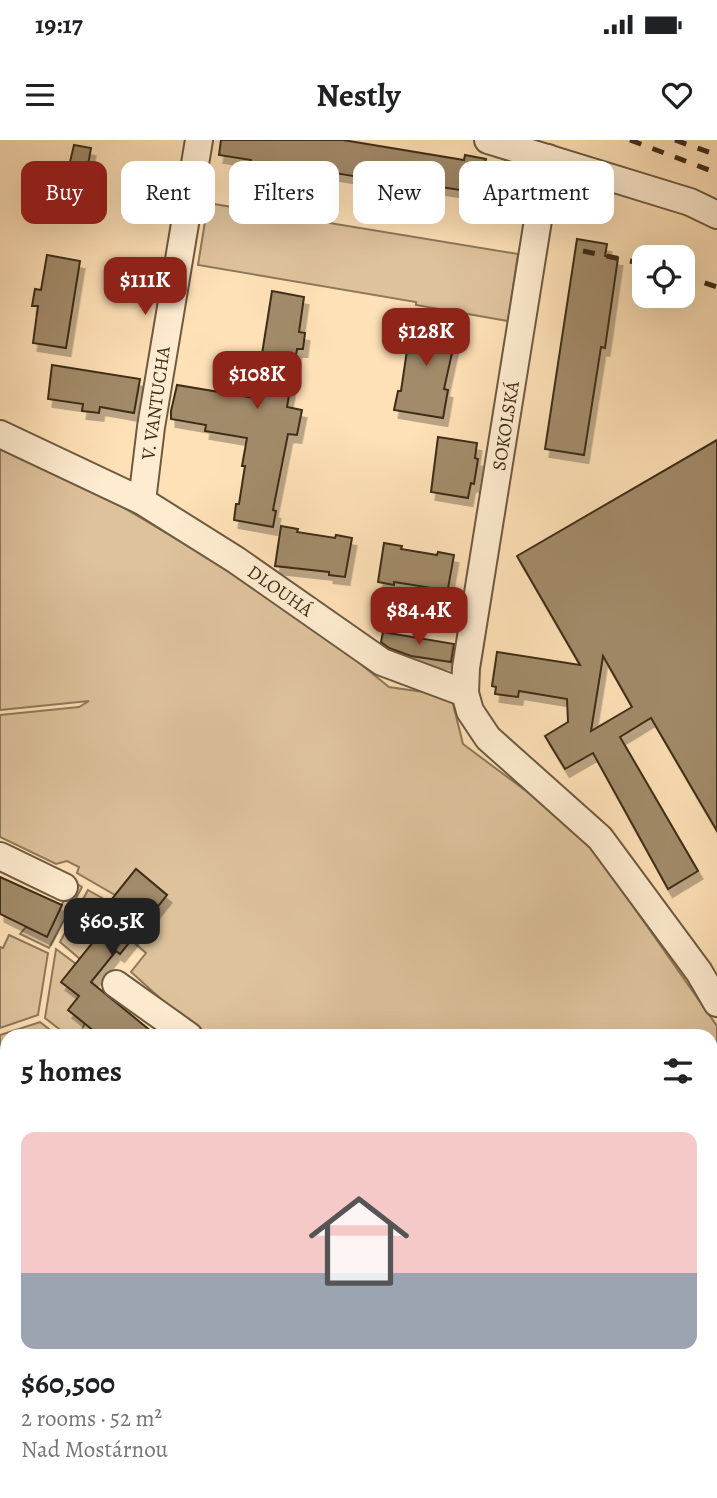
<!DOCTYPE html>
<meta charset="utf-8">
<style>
:root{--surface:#fff;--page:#f6f6f6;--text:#202124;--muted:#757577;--accent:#8f2418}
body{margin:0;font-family:Alegreya,serif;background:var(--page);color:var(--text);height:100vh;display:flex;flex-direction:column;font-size:26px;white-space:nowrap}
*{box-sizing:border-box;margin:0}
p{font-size:23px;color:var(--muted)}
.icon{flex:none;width:38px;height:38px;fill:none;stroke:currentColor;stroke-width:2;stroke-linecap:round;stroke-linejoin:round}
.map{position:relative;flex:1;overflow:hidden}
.drawer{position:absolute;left:0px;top:889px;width:718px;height:469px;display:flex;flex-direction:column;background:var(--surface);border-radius:21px 21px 0 0;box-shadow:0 7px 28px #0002}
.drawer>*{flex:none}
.banner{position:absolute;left:21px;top:21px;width:676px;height:63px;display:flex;gap:14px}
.buttons{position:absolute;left:632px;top:105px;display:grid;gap:14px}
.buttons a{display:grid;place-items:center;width:63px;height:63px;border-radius:14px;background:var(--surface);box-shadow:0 7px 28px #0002;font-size:35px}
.price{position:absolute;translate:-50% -60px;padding:0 16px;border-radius:14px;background:var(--accent);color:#fff;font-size:23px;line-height:46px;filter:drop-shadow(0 2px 4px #0008)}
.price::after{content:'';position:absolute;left:50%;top:42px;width:21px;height:16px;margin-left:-10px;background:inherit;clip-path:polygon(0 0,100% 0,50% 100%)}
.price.active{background:#222;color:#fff}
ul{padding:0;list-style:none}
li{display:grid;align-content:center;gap:14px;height:371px;padding:0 21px}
li span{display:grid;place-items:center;height:217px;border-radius:14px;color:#555}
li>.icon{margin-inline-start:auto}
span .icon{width:126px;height:126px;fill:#fffc;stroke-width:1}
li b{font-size:30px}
h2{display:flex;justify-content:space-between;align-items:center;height:84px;padding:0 21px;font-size:30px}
.pill{padding:0 24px;border-radius:14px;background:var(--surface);box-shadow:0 7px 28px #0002;font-size:24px;line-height:63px}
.pill.active{background:var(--accent);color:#fff}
.status{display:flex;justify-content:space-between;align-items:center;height:49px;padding:0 35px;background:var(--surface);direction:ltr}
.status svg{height:19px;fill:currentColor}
header{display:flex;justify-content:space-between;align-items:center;height:91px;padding:0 21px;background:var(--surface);font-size:32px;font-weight:600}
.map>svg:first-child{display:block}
.green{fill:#dec29c;stroke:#8e785a;stroke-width:2}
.building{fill:#a28b6a;stroke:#3e2d17;stroke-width:2;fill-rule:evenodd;filter:url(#shadow)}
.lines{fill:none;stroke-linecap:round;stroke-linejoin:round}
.minor-casing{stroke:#6e5a3f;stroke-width:30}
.minor{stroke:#ffecd0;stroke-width:26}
.rail{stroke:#3e2d17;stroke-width:5;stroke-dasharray:12 12;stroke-linecap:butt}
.labels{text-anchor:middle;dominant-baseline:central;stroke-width:7;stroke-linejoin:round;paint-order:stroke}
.street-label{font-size:19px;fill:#3e2d17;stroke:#ffecd0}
</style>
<div class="status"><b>19:17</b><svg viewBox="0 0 49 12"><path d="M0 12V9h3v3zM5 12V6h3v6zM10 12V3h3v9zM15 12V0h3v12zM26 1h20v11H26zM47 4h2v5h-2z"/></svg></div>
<header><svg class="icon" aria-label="menu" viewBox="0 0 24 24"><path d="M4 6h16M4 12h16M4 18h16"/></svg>Nestly<svg class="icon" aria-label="heart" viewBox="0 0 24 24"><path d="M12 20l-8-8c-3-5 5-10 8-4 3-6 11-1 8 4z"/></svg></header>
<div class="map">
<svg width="717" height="1358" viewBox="0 0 717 1358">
<defs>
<filter id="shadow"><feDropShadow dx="4.5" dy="8" stdDeviation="0" flood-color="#0004"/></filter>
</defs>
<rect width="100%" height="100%" fill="#ffe1b7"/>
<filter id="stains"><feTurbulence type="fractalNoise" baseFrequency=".00286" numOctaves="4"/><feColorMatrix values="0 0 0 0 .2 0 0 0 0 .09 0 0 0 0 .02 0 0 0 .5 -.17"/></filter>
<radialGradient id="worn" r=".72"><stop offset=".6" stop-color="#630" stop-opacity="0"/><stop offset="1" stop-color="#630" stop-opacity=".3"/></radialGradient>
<g class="green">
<path d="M208 63 518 114 508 181 416 165V162L198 125Z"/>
<path d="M0 309 121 366 235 434 314 486 389 547 451 556 463 604 581 692 717 886V918L711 922 710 896H209L190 885 131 832 146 813 131 800 167 755 136 729 115 755 77 733 79 727 67 721 56 724 0 697V575L79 567 89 561 0 570Z"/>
<path d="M73 741 82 747 49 808 20 794 26 787 47 796Z"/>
<path d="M88 750 109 762 88 789 97 797 80 819 60 802Z"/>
<path d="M9 795 48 813 38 875 0 888V807L3 808Z"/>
<path d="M56 809 76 824 62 842 79 856 85 883 79 896H68L45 878Z"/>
<path d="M40 882 58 896H7V928L3 927 0 929V895Z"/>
<path d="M711 976 717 987V1358H443L440 1351H710Z"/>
<path d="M0 1019 7 1021V1092L0 1090Z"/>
<path d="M0 1166 7 1168V1214L0 1212Z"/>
<path d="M7 1225V1342L0 1327V1241H4Z"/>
<path d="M46 1351H171L174 1358H49Z"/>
<path d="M333 1351H351L357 1356 362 1351H409L417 1358H326Z"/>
</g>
<g class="building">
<path d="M221 0H343L464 20 465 15 486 19 485 23 514 27 510 58 404 41 403 44 266 22 265 25 250 23 251 20 219 15Z"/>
<path d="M74 5 91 8 88 25 70 22Z"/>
<path d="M577 99 607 104 605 116 618 118 605 208 601 207 584 315 545 309Z"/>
<path d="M47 115 80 121 66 208 33 203 38 166H32L35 149 41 150Z"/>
<path d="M272 151 304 157 299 192 305 193 303 209H297L287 267 302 270 297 295 288 294 273 370 276 371 273 387 234 380 236 364H239L245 326H242L247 298 205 291 206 285 171 279V271L177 245 255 258Z"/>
<path d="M409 178 458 186 444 249 448 250 443 278 394 270 398 251H401L409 197H406Z"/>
<path d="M52 225 140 239 134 273 100 267 99 273 82 271 83 264 48 259Z"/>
<path d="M438 297 477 303 475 318 478 319 474 344 471 343 468 358 431 352Z"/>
<path d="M717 300V691L651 578 620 597 698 731 668 749 593 613 565 629 545 596 568 582 567 559 519 551 518 557 495 554 496 547 492 546 497 512 580 525 517 416ZM603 516 632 567 591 591 601 529Z"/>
<path d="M281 386 298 389 297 392 335 398 336 395 352 398 345 437 329 435V432L275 426Z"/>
<path d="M384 403 402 406 401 409 437 415 438 412 454 415 447 454 432 451V448L394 442V445L378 442Z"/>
<path d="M383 492 454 504 451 522 411 516 389 508 381 502Z"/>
<path d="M136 729 167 755 120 814 116 811 91 842 157 896H100L68 870 79 856 61 842 97 797 88 789Z"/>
<path d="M0 737 62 765 47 797 0 774Z"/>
</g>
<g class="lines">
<defs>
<g id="minor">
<path d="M488 0 690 62 717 75"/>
<path d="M0 294 142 361 236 420 382 522 465 553 470 571 488 598 600 698 699 832 717 863"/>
<path d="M142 361 151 287 199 0"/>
<path d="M465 553 466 528 548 18"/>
<path d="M0 716 64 747"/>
<path d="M116 844 189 896"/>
<path d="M0 948 7 951"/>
<path d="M0 1151 7 1153"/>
<path d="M283 1351 289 1358"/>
</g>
</defs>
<use href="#minor" class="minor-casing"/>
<use href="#minor" class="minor"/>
<g class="rail">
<path d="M630 0 717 33"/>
<path d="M675 0 717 15"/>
<path d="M583 111 644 124"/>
<path d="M682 135 717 147"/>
</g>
</g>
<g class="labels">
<g class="street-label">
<text transform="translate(156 263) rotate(-82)">V. VANTUCHA</text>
<text transform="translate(506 286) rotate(-81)">SOKOLSKÁ</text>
<text transform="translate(280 451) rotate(35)">DLOUHÁ</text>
</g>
</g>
<rect width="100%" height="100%" filter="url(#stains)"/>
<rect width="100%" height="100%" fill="url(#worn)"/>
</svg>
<div class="buttons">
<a><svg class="icon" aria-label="locate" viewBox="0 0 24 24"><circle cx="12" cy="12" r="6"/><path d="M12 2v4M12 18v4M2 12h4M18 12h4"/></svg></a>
</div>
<b class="price" style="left:145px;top:177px">$111K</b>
<b class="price" style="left:426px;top:228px">$128K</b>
<b class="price" style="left:257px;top:271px">$108K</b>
<b class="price" style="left:419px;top:507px">$84.4K</b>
<b class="price active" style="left:112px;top:818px">$60.5K</b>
<div class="banner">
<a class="pill active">Buy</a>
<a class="pill">Rent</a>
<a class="pill">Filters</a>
<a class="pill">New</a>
<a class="pill">Apartment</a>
</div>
<section class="drawer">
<h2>5 homes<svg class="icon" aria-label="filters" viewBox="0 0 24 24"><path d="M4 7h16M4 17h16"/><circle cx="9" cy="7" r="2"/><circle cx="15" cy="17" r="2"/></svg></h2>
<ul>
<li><span style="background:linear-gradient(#f6c9c9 65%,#9aa5b1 0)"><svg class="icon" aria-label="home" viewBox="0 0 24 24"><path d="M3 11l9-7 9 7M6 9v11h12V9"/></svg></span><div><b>$60,500</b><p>2 rooms · 52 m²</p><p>Nad Mostárnou</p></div></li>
</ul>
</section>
</div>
